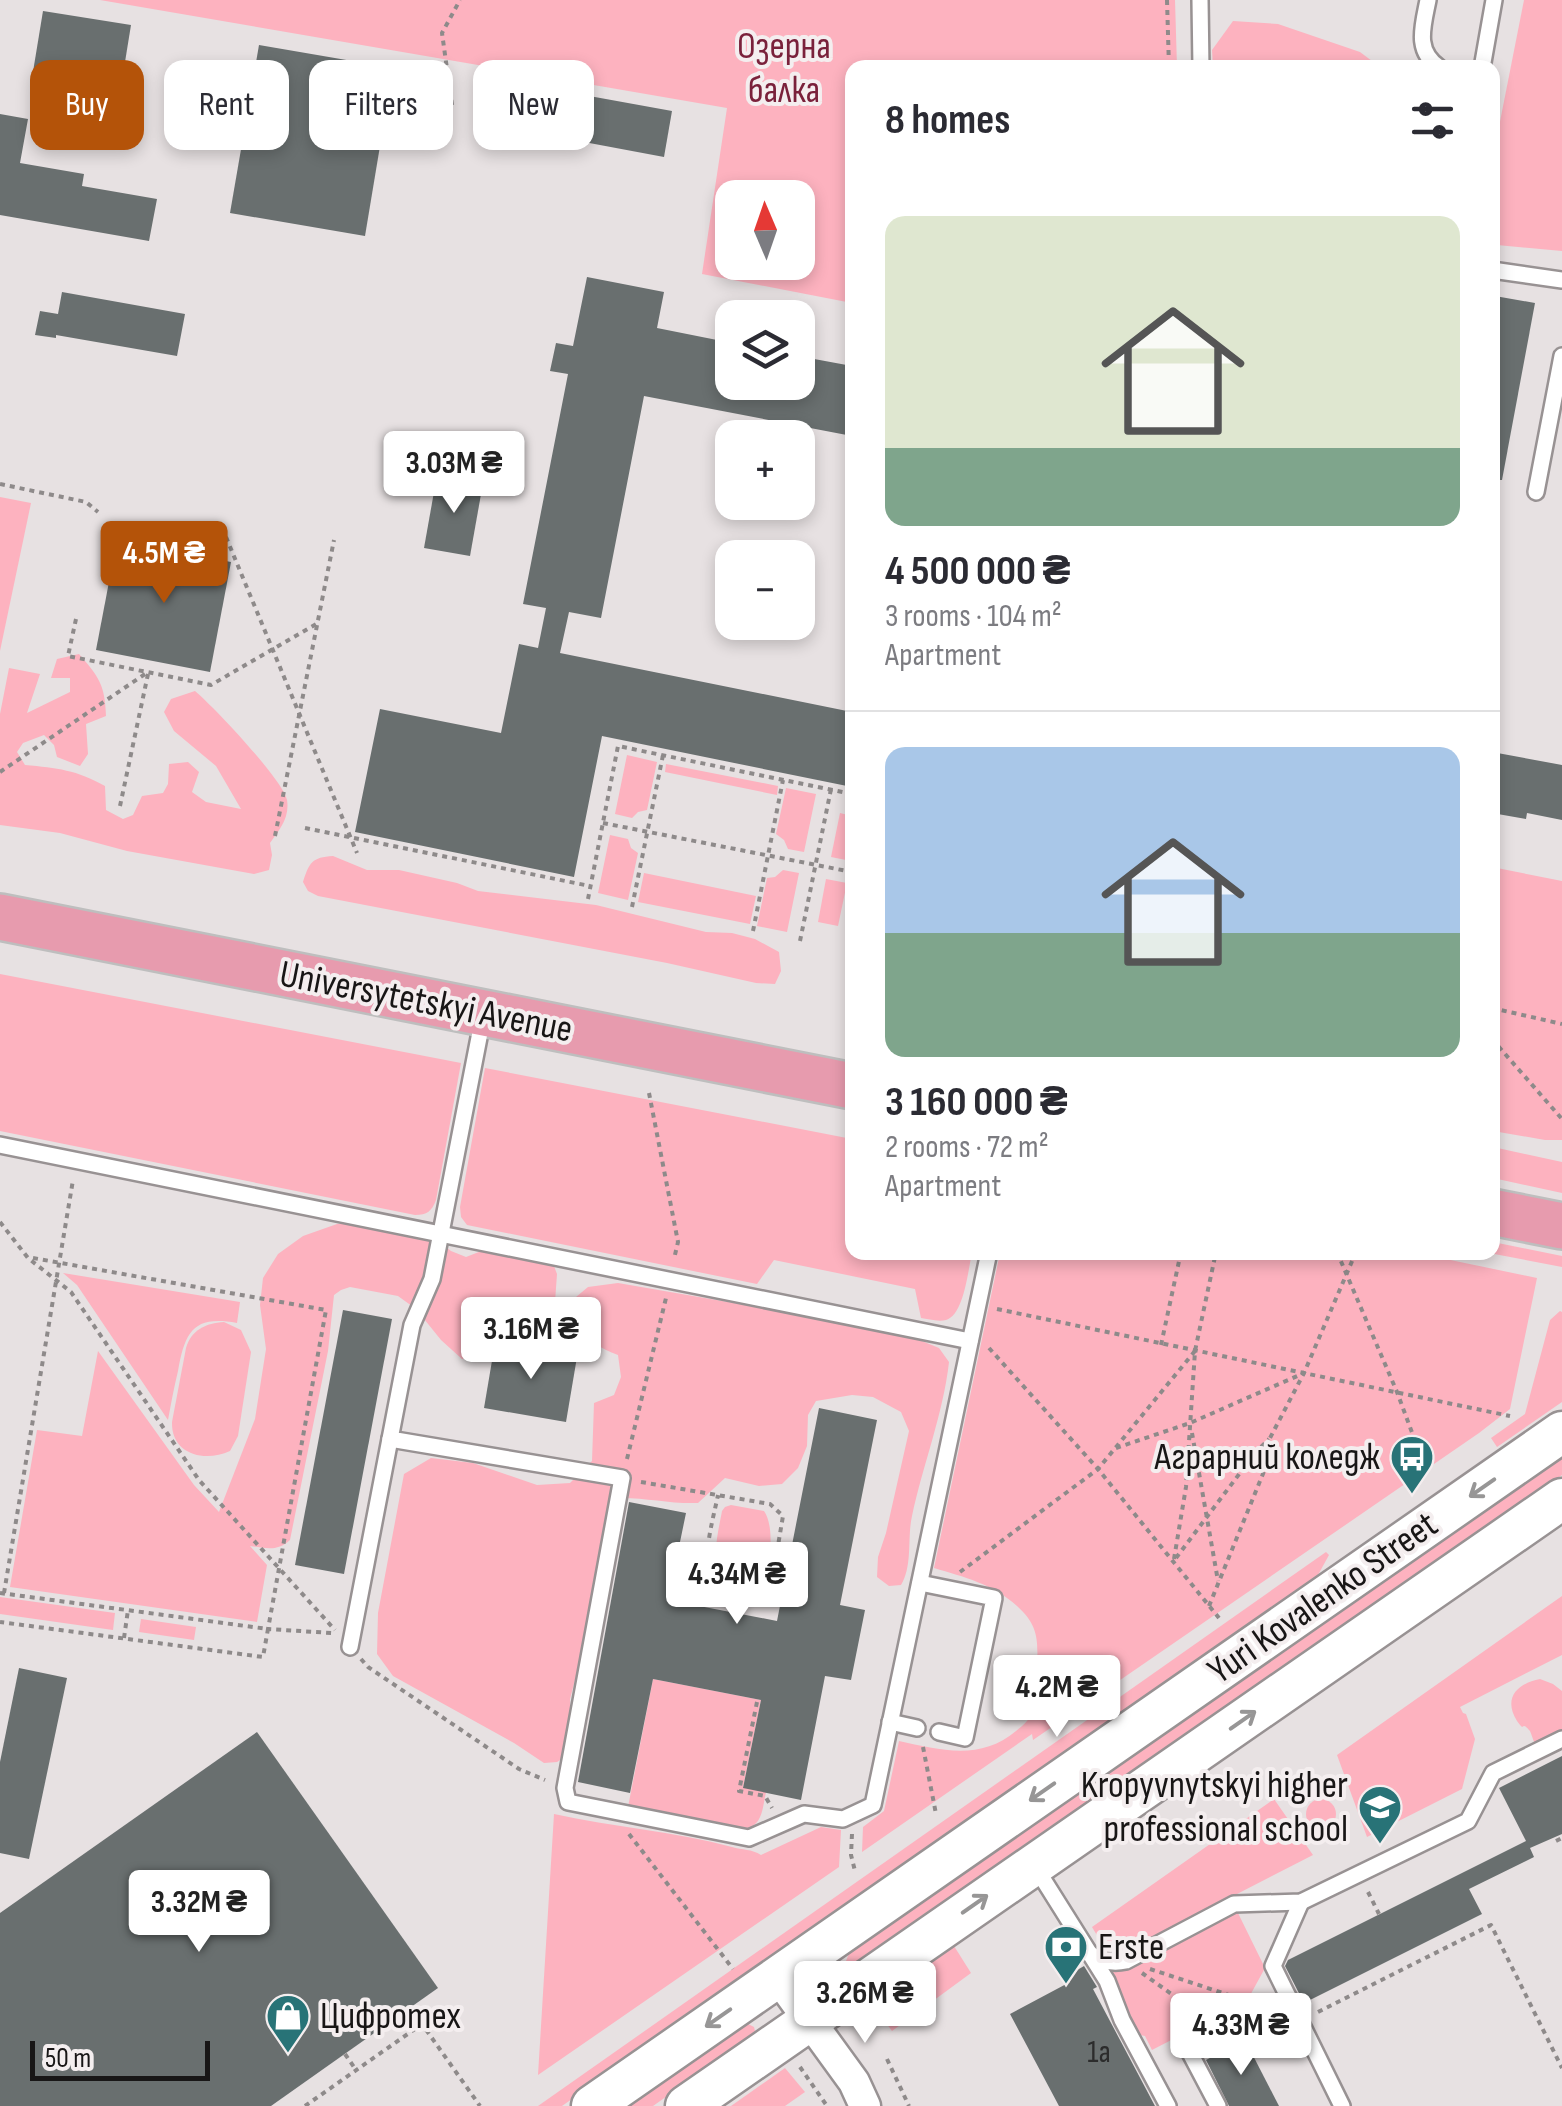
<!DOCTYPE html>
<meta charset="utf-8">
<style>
:root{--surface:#fff;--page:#f7f7f7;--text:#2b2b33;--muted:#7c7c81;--line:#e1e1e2;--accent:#b45309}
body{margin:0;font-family:"Sofia Sans Condensed",sans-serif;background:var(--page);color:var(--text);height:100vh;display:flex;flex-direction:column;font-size:38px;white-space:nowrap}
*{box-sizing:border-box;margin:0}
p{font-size:32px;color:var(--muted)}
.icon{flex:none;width:55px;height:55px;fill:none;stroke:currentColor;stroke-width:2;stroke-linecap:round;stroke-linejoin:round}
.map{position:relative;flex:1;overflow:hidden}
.details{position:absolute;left:845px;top:60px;width:655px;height:1200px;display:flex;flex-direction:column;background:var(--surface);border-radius:20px;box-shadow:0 5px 15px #0003}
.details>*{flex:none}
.guide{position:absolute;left:30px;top:60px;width:665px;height:90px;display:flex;gap:20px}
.needle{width:65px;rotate:358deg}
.fabs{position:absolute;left:715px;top:180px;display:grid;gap:20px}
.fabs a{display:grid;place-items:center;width:100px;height:100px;border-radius:20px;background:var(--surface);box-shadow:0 5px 15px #0003;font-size:50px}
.scale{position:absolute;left:30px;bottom:25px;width:180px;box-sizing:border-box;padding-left:10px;border:5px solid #181616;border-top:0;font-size:28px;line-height:35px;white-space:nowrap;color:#181616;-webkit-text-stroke:8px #f4eeef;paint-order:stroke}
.price{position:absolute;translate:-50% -85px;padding:0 22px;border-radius:10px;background:#fff;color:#222;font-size:32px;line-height:65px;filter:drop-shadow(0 2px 5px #0008)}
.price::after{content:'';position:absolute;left:50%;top:60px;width:30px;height:22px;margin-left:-15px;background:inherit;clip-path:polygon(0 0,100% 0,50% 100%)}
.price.selected{background:var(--accent);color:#fff}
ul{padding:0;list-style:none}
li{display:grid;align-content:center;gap:20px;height:530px;padding:0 40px}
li+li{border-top:2px solid var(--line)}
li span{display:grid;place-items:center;height:310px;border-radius:20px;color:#555}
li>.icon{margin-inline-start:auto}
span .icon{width:180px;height:180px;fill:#fffc;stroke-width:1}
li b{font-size:42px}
h2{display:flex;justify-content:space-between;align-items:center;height:120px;padding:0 40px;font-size:42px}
.chip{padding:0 35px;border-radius:20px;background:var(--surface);box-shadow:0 5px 15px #0003;font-size:35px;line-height:90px}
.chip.selected{background:var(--accent);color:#fff}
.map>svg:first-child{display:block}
.green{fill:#fdb2bf;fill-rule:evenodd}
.building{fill:#696f6f}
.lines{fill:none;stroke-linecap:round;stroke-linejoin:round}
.service-casing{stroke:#989293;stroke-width:20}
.minor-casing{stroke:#989293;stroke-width:35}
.secondary-casing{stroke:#989293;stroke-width:45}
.primary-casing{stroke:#bebebe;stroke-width:50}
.path{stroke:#8e8a8a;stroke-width:4;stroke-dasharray:5 5;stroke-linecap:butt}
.service{stroke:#fff;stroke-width:15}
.minor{stroke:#fff;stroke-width:30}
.secondary{stroke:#fff;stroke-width:40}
.primary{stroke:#e79bae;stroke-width:45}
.oneway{stroke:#979696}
.labels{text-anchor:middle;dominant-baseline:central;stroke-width:8;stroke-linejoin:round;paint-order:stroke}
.number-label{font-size:32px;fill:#2c2c2c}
.park-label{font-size:38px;fill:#7a213b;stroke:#f4eeef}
.street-label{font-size:38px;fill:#181616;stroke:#f4eeef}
.poi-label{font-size:38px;fill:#181616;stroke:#f4eeef;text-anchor:end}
</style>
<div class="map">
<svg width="1562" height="2106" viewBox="0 0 1562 2106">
<rect width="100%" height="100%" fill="#e7e1e2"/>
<g class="green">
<path d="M100 0H1175L1177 67 852 68V303L702 274 727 108ZM732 198H798V262H732Z"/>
<path d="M1524 0H1562V251L1497 245 1493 243V157Z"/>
<path d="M1233 21 1278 24 1360 52 1380 67H1213L1212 50Z"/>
<path d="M0 497 31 503 0 651Z"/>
<path d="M79 654C99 677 105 685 106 716L86 724 88 754 80 766 57 757 54 745 44 735 23 743 17 752 25 765C57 768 77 770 105 786L106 810 123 819 133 815 142 796 163 793 168 784 169 764 188 762 199 772 192 792 206 802 241 809 216 766 174 731 164 712 171 699 195 691C214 707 283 780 287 800 290 818 279 830 270 843L272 855 269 870 254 874 127 851 60 833 0 825V714L9 668 40 674 27 713 70 692V678H51L57 659Z"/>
<path d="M627 755 657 762 647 810 638 812 632 818 615 814Z"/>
<path d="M666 764 778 786 777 795 665 772Z"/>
<path d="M786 788 816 794 804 852 788 849 784 840 776 834Z"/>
<path d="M840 813 852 816 851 861 831 857Z"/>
<path d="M610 835 628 839 631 848 638 853 628 900 598 893Z"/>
<path d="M333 856 367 870H399L457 883 478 891 596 905 706 932 732 933 755 939 779 952 781 971 775 984 756 983 667 963 318 896 308 891 303 882C309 863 312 857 333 856Z"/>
<path d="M1492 867 1562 881V1140H1545L1493 1131Z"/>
<path d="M783 870 799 873 787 932 757 926 767 878 775 877Z"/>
<path d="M644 873 756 896 750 924 638 902Z"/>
<path d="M826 879 847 883 838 926 818 922Z"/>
<path d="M0 974 461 1063 436 1200C432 1211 427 1215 415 1215L0 1131Z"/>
<path d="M485 1068 852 1139V1252L972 1253C968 1270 964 1315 946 1320 938 1322 928 1319 921 1318L915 1289 774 1260 757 1284 467 1225 461 1217 460 1207Z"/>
<path d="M1493 1147 1562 1162V1193L1493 1178Z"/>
<path d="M372 1222 425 1230 451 1251 466 1257 484 1250 549 1253 557 1274 555 1302 532 1318 513 1321 498 1333 481 1356 462 1359 441 1340 416 1309 398 1296 350 1287 341 1290 334 1295 328 1351 290 1540C277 1552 266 1548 250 1546L267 1565 257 1622 10 1587 37 1430 82 1436 98 1351 194 1485 219 1512 255 1419 266 1349 260 1305 263 1278 278 1254 303 1236 337 1224Z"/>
<path d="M1493 1242 1562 1256V1267L1489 1253 1492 1252Z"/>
<path d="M1412 1252 1537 1278 1510 1409 1479 1433 1033 1740 1032 1734 862 1852 863 1827 884 1811 899 1741C940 1750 981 1761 1016 1731 1024 1725 1033 1716 1034 1707 1037 1695 1036 1680 1037 1668 1038 1640 1039 1626 1017 1606 993 1584 964 1577 934 1568L1000 1253Z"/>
<path d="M63 1273 240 1302 237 1323C194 1315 185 1331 178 1371 174 1387 171 1404 168 1420L77 1285Z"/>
<path d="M618 1283 900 1332 939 1348 949 1362C943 1415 923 1464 912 1516 907 1538 913 1565 901 1585L889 1586 877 1577 878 1557 886 1533 909 1431 901 1412 873 1397 852 1395 816 1401 808 1415 807 1446 798 1468 782 1484 759 1486 725 1478 698 1503C670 1504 644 1497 616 1498L594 1606 570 1699 571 1753 557 1762 544 1763 514 1743 393 1676 377 1654 378 1613 404 1474 431 1458 473 1463 537 1485 570 1483 592 1461 594 1403 614 1395 621 1377 618 1355C582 1341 584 1333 576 1297L588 1287Z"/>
<path d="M1560 1311 1562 1312V1402L1497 1447 1491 1438 1525 1414 1550 1320Z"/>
<path d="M224 1322 241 1330 251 1352 238 1436 230 1451C204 1463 171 1454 172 1422L186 1348C191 1330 206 1323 224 1322Z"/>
<path d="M1562 1456V1475L856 1965H849L846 1961 849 1953Z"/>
<path d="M731 1505 764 1511C775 1526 772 1572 757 1585 751 1590 743 1591 735 1589 705 1578 718 1534 722 1511L725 1507Z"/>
<path d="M1326 1552 1329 1555 1318 1575 562 2106H538Z"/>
<path d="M1562 1596V1655L1460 1707 1463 1713 1466 1714 1475 1739 1462 1789 1367 1837 1337 1755Z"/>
<path d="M0 1597 115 1613 113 1630 0 1614Z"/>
<path d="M141 1619 196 1627 194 1640 139 1632Z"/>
<path d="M653 1679 761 1700 743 1787 766 1792C762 1810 763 1826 742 1830L628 1807Z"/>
<path d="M1540 1679 1553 1684 1562 1691V1744L1536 1747C1535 1745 1531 1733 1530 1731 1520 1719 1526 1734 1517 1721 1502 1697 1519 1683 1540 1679Z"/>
<circle cx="1321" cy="1814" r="15"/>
<path d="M1274 1799 1313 1855 1206 1910 1218 1921 1237 1911 1265 1968 1247 2001 1152 2050 1145 2036 1140 2035C1125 2014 1116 1997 1112 1972L1128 1966 1133 1967 1152 1956C1146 1954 1141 1951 1135 1950 1106 1947 1110 1957 1092 1927Z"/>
<path d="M554 1814C613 1827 673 1831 732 1847 742 1850 752 1849 761 1855L821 1827 841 1830 839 1867 538 2075Z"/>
<path d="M954 1946 971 1973 892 2031 872 2004Z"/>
<path d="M748 2024 754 2027 755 2031 751 2037 653 2106H629Z"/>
<path d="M785 2068 805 2092 785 2106H731Z"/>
</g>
<g class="building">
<path d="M43 11 131 25 118 105 30 90Z"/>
<path d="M259 45 393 68 365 236 230 213Z"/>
<path d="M507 81 672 111 664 157 499 126Z"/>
<path d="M0 114 28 119 20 163 84 174 82 186 157 199 149 241 0 215Z"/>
<path d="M587 277 664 292 657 328 732 343V382H798V356L852 366V436L644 396 601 618 569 612 560 653 852 712V787L602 736 574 877 355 832 380 709 501 733 519 644 538 648 546 608 523 604 568 374 550 371 556 343 573 346Z"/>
<path d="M62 292 185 314 177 356 56 335V338L35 335 40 311 58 314Z"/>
<path d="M1495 296 1535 303 1502 480H1492V311Z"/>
<path d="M437 475 483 483 470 556 424 548Z"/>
<path d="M117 540 231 562 210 672 96 650Z"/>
<path d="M1492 752 1562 765V820L1527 813 1526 819 1492 813Z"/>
<path d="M343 1310 392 1319 344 1574 295 1565Z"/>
<path d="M495 1343 577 1357 566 1422 484 1408Z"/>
<path d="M819 1408 877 1420 840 1605 865 1610 851 1680 825 1676 801 1800 743 1788 761 1700 653 1679 630 1793 578 1782 629 1502 686 1513 668 1600 777 1621Z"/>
<path d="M19 1668 67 1678 29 1859 0 1853V1762Z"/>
<path d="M257 1732 438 1988 271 2106H0V1913Z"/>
<path d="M1562 1756V1834L1530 1848 1534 1857 1469 1889 1482 1914 1304 2003 1285 1966 1288 1960 1526 1841 1499 1788Z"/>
<path d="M1084 1966 1097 1987 1093 1989 1155 2106H1059L1010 2014 1070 1982 1067 1976Z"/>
<path d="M1245 2040 1279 2106H1229L1206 2060Z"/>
</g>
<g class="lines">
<defs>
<g id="service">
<path d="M1200 0 1201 68"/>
<path d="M1428 0C1423 26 1414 51 1440 68"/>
<path d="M1482 68 1494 0"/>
<path d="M1492 270 1562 280"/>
<path d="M1536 492 1562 356"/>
<path d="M483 1017 432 1279 412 1325 390 1439 622 1478 565 1788 568 1802 749 1838 804 1814 843 1819 873 1805 989 1252"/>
<path d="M0 1145 970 1341"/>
<path d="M920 1583 994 1598 965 1738 939 1732"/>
<path d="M350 1647 390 1439"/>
<path d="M890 1722 917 1728"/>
<path d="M1036 1868 1107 1981 1122 2020 1168 2106"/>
<path d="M1301 1902 1273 1966 1342 2106"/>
<path d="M1089 1953C1101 1962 1112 1964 1126 1961L1234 1904 1301 1902 1468 1821 1493 1773 1562 1739"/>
<path d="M1218 2106 1189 2051 1289 1998"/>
</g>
<path id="minor" d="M777 1976 854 2082 865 2106"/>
<g id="secondary">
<path d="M592 2106 1562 1432"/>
<path d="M686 2106 1562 1499"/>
</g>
<g id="primary">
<path d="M0 917 852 1086"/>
<path d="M1492 1212 1562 1226"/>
</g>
</defs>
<use href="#service" class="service-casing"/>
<use href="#minor" class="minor-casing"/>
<use href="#secondary" class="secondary-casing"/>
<use href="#primary" class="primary-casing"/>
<g class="path">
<path d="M1167 0 1169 68"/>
<path d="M452 105 442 33 460 0"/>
<path d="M0 484 86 502 98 512"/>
<path d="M226 537 357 853"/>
<path d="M76 619 68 656 211 685 318 623"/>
<path d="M0 772 148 672"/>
<path d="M120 806 148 674"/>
<path d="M603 823 852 872"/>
<path d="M305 828 590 886"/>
<path d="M275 836 334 540"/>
<path d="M588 899 618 746 852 794"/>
<path d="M632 907 663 755"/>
<path d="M753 931 783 780"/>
<path d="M800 941 831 789"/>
<path d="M847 951 852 925"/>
<path d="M1492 1008 1562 1024"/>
<path d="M1492 1039 1562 1119"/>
<path d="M649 1093 678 1242 674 1259"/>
<path d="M0 1222 28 1258 71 1292 199 1480 335 1630"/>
<path d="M1337 1252 1397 1392 1427 1473"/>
<path d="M33 1258 326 1310 268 1629 332 1633"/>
<path d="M997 1309 1510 1416"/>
<path d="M1161 1345 1181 1252"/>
<path d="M989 1348 1098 1469 1219 1618"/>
<path d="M1192 1433 1218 1581"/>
<path d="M1116 1448 1190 1423 1302 1374"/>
<path d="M627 1459 666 1298"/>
<path d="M641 1482 770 1504 783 1516 772 1581 763 1596 748 1604C741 1602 731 1601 724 1598 693 1584 713 1521 718 1495"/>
<path d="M1176 1558 1255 1453 1269 1439"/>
<path d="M1174 1559 1186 1487 1195 1351 1216 1252"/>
<path d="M960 1572 1098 1469 1195 1351"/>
<path d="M0 1593 268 1629 263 1657 0 1622"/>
<path d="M4 1593 73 1180"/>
<path d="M1209 1606 1269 1459 1270 1438 1304 1373 1356 1252"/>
<path d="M124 1638 128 1610"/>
<path d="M361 1659 368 1667 519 1769 545 1780"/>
<path d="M757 1702 739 1791 765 1796 772 1808"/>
<path d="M923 1747 936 1814"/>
<path d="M629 1834 733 1969"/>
<path d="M852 1834 851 1855 855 1871"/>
<path d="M1556 1841 1562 1838"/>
<path d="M1368 1892 1379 1914"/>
<path d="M1150 1969 1241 1999"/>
<path d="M1142 1973 1208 2020"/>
<path d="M1318 2012 1491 1925 1562 2068"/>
<path d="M345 2054 356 2070"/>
<path d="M887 2059 909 2106"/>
<path d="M800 2067 827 2106"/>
<path d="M305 2106 422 2024 480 2106"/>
</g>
<use href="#service" class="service"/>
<use href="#minor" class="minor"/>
<use href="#secondary" class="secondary"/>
<use href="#primary" class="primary"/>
</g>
<defs><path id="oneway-shaft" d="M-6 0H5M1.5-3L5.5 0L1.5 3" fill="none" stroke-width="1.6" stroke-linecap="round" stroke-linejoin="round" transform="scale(2.5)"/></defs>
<g class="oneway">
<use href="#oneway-shaft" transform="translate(1482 1488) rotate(145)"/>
<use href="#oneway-shaft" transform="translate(1243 1720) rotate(-35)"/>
<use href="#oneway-shaft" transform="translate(1042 1792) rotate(145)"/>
<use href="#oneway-shaft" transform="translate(975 1904) rotate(-35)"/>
<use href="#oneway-shaft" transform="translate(718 2018) rotate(145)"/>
</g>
<defs>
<symbol id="bus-pin" viewBox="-11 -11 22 30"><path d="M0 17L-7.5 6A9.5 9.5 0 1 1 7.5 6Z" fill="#287377" stroke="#f4eeef"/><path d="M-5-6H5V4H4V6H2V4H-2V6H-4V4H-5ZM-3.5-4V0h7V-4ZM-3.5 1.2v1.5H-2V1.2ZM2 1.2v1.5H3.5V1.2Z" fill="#fff"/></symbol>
<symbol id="university-pin" viewBox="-11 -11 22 30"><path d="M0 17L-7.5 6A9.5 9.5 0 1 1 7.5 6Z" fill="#287377" stroke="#f4eeef"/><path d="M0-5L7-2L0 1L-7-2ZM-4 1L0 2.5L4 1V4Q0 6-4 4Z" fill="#fff"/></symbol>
<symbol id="bank-pin" viewBox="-11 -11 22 30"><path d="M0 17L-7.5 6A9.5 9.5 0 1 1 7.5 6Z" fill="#287377" stroke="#f4eeef"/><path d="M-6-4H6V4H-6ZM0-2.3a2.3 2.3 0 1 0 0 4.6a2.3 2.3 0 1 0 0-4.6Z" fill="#fff"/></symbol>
<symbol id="shop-pin" viewBox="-11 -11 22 30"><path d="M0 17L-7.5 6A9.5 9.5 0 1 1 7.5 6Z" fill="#287377" stroke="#f4eeef"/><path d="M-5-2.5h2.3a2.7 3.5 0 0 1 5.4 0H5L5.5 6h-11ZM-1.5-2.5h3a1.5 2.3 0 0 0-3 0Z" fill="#fff"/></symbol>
</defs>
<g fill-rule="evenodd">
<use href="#bus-pin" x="1387" y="1432" width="50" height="68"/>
<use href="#university-pin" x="1355" y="1782" width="50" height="68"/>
<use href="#bank-pin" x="1041" y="1922" width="50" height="68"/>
<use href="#shop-pin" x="263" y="1991" width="50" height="68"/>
</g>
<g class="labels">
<g class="number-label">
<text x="1099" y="2052">1а</text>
</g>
<g class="park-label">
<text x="784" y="46">Озерна<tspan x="784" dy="44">балка</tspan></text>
</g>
<g class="street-label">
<text transform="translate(426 1002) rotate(11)">Universytetskyi Avenue</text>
<text transform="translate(1323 1598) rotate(-35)">Yuri Kovalenko Street</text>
</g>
<g class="poi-label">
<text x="1380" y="1457">Аграрний коледж</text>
<text x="1348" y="1785">Kropyvnytskyi higher<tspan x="1348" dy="44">professional school</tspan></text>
<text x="1098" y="1947" text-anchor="start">Erste</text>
<text x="320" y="2016" text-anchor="start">Цифротех</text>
</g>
</g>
</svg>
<div class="fabs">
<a><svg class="needle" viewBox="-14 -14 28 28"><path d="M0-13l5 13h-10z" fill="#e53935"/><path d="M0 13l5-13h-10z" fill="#7c7c81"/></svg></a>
<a><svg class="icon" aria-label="layers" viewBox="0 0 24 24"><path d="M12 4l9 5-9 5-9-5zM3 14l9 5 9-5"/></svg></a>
<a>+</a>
<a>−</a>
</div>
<div class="scale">50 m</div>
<b class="price" style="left:454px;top:516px">3.03M ₴</b>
<b class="price selected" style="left:164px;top:606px">4.5M ₴</b>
<b class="price" style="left:531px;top:1382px">3.16M ₴</b>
<b class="price" style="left:737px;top:1627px">4.34M ₴</b>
<b class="price" style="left:1057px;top:1740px">4.2M ₴</b>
<b class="price" style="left:199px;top:1955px">3.32M ₴</b>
<b class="price" style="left:865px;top:2046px">3.26M ₴</b>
<b class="price" style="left:1241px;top:2078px">4.33M ₴</b>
<div class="guide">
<a class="chip selected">Buy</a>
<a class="chip">Rent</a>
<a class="chip">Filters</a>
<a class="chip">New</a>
</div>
<section class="details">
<h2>8 homes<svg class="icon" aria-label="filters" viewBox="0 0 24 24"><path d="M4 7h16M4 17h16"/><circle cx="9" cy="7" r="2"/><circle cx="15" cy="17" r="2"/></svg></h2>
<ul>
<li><span style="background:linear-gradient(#dfe7d0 75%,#7fa58c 0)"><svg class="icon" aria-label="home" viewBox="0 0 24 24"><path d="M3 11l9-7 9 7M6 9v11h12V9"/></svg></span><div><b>4 500 000 ₴</b><p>3 rooms · 104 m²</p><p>Apartment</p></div></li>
<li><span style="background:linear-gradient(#a9c7e8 60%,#7fa58c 0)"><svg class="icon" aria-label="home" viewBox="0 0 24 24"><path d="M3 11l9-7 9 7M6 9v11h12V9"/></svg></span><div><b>3 160 000 ₴</b><p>2 rooms · 72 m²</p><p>Apartment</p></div></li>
</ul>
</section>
</div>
